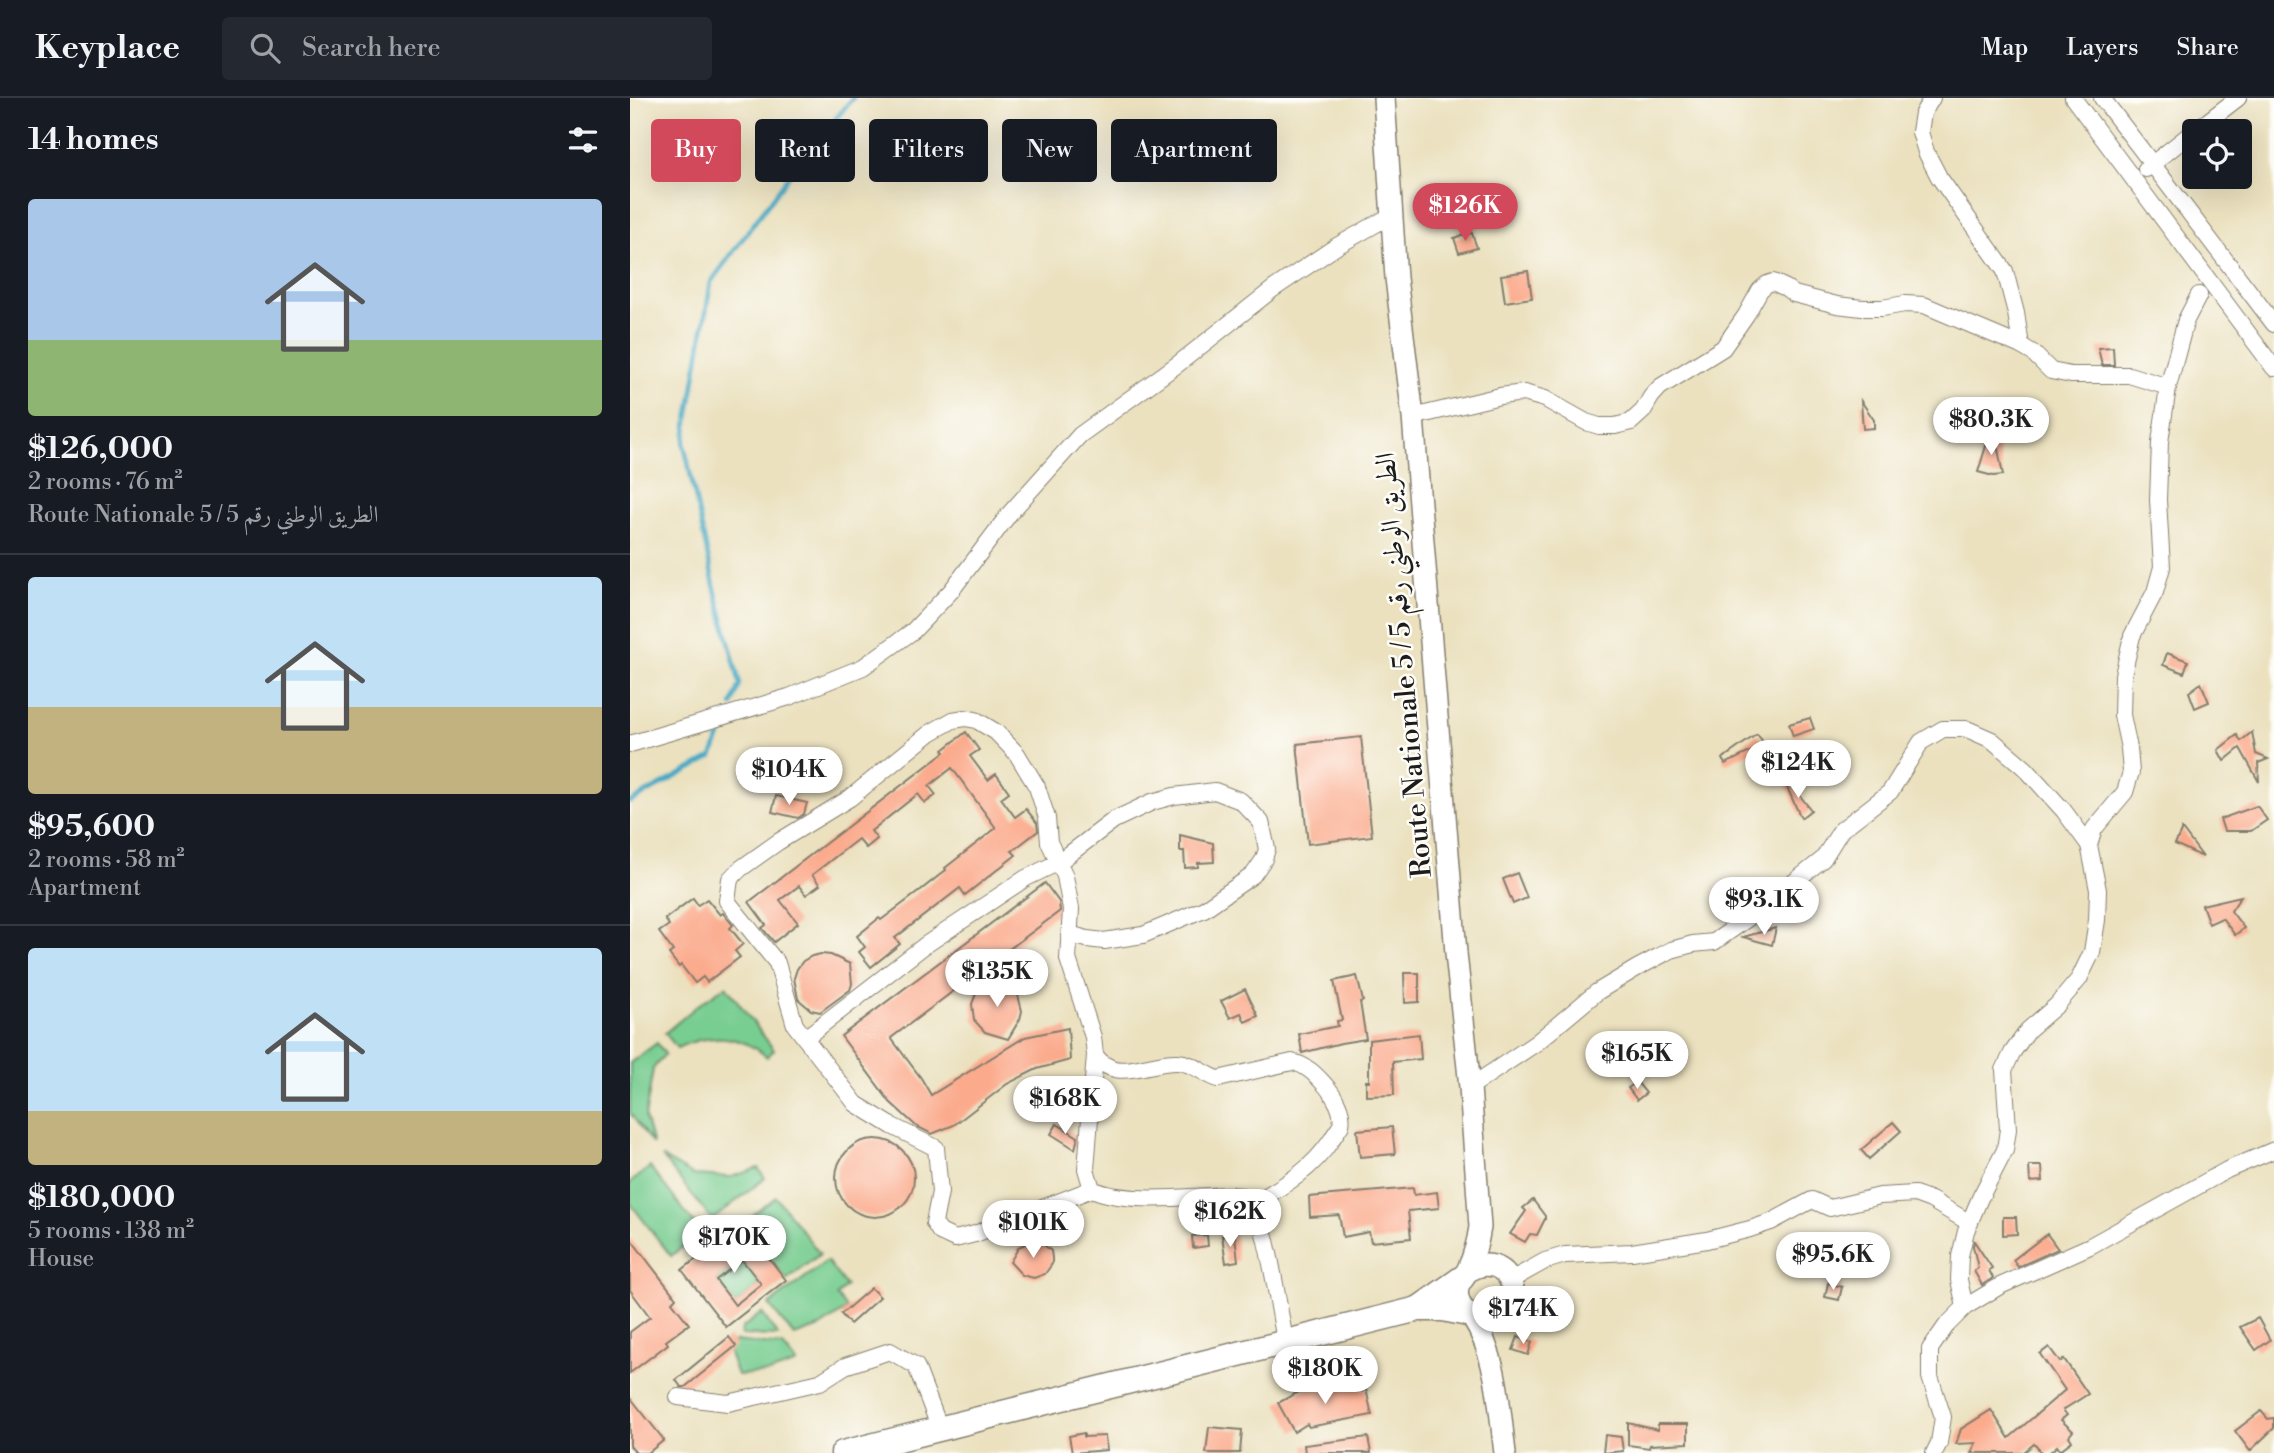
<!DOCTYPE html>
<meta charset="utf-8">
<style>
:root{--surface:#171b24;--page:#242831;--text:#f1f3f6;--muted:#9ea1a6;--line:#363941;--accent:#d1495b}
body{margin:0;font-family:"Libre Bodoni",Amiri,serif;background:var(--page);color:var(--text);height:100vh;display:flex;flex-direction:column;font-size:26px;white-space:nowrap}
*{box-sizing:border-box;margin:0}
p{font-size:23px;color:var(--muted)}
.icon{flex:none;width:38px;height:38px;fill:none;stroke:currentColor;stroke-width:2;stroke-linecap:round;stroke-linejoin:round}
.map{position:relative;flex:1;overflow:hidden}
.sheet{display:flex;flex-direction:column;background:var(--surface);width:630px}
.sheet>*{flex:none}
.banner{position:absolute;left:21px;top:21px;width:665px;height:63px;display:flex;gap:14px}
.controls{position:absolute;left:1552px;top:21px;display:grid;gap:14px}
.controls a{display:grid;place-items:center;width:70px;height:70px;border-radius:7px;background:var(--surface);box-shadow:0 7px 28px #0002;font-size:35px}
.price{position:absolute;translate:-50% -60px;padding:0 16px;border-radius:24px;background:#fff;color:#222;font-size:23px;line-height:46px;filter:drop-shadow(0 2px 4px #0008)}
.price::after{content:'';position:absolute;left:50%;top:42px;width:21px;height:16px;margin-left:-10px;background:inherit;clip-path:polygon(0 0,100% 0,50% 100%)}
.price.selected{background:var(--accent);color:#fff}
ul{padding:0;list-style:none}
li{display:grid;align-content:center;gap:14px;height:371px;padding:0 28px}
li+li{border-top:2px solid var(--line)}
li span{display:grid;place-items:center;height:217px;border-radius:7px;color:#555}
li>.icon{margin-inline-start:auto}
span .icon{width:126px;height:126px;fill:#fffc;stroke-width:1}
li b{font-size:30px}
h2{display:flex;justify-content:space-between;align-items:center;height:84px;padding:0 28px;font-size:30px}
.chip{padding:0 24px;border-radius:7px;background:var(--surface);box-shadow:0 7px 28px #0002;font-size:24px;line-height:63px}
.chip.selected{background:var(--accent);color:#fff}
header{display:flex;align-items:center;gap:42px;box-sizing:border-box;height:98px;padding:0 35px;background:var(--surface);border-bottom:2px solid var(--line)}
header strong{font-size:33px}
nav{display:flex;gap:38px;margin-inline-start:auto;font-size:24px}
.search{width:490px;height:63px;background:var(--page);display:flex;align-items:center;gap:18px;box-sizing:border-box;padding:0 24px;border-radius:7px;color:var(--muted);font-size:26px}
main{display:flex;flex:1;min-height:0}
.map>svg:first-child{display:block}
.green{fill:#78cd91;stroke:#4a7456;stroke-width:2}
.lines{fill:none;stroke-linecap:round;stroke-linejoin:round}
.stream{stroke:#43a8c3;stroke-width:4.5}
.building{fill:#fbaa8c;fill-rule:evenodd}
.minor-casing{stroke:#847e6e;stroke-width:18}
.major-casing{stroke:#847e6e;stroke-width:24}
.highway-casing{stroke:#847e6e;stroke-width:27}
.minor{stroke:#fff;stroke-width:16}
.major{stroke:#fff;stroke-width:21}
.highway{stroke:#fff;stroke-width:24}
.labels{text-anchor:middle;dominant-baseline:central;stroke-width:5;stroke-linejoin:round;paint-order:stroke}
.street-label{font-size:28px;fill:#1c1c1c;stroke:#fdfcf7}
</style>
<header>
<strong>Keyplace</strong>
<div class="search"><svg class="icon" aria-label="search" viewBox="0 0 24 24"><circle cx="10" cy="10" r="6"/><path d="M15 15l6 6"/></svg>Search here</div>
<nav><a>Map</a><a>Layers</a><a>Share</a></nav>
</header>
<main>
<section class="sheet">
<h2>14 homes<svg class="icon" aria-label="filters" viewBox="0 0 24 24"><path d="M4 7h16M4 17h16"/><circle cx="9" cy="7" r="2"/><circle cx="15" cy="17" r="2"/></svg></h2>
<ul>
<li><span style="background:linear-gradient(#a9c7e8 65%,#8fb573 0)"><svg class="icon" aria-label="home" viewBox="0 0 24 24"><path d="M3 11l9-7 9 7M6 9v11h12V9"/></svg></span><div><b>$126,000</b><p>2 rooms · 76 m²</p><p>Route Nationale 5 / الطريق الوطني رقم 5</p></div></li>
<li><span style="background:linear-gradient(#bfe0f5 60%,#c2b280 0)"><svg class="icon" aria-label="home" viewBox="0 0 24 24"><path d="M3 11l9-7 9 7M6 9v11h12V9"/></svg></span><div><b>$95,600</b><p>2 rooms · 58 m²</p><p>Apartment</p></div></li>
<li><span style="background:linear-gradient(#bfe0f5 75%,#c2b280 0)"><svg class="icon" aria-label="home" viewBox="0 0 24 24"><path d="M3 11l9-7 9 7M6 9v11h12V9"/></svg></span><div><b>$180,000</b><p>5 rooms · 138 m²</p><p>House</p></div></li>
</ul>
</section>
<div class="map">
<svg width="1644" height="1355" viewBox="0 0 1644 1355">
<rect width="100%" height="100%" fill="#fdfcf7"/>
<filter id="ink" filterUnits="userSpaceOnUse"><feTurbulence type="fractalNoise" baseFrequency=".0143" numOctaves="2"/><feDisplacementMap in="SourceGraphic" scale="14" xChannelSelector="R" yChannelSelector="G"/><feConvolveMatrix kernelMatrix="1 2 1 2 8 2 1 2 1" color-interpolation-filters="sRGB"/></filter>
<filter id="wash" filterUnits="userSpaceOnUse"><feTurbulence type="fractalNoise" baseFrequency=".00686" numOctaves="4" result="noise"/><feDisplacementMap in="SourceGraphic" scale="28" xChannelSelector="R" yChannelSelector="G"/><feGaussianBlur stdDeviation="1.57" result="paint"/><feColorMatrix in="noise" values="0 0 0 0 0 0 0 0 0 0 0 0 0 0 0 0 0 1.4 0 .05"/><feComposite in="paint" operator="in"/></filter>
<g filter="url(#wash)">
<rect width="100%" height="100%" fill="#ebe1bf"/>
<g class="green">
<path d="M96 888 144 952 137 959C108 935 79 935 47 950L35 935 68 907Z"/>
<path d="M27 945 35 956 23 971 15 1019 23 1047 0 1015V965Z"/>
<path d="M32 1059 63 1077 101 1079 128 1070 135 1080 82 1122Z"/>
<path d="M20 1069 71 1134 41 1158 0 1105V1085Z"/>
<path d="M146 1099 190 1156 156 1182 112 1125Z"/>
<path d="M112 1162 131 1186 105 1207 86 1182Z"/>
<path d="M197 1163 216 1188 207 1198 217 1211 190 1229 164 1238 139 1207Z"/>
<path d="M132 1215 148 1238 111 1237 112 1230Z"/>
<path d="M105 1243 153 1248 167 1265 139 1275 107 1277 97 1250Z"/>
</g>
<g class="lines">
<g class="stream">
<path d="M102 607 110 586 84 487 54 346 81 184 169 64 223 0"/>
<path d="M0 704 82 659 92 633"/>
</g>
</g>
<g id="blocks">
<g class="building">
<path d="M842 135 847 150 829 155 824 140Z"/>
<path d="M898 173 902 200 875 204 871 177Z"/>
<path d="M1483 249 1484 267H1472L1468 250Z"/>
<path d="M1231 303 1244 322V330L1233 331Z"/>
<path d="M1363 325 1373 377 1363 378 1348 374Z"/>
<path d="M1537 555 1558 563 1554 575 1533 567Z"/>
<path d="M1571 585 1579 604 1565 610 1559 594Z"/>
<path d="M1180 620 1184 631 1163 638 1159 626Z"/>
<path d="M336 634 349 652 340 658 358 682 366 676 379 694 371 700 385 719 396 711 407 725 408 733 382 753 386 757 335 797 330 790 265 840 270 846 241 869 229 854 235 849 227 838 249 820 251 822 287 795 316 772 315 770 366 730 322 670 299 688 306 697 295 705 288 696 241 733 247 741 236 750 228 741 182 777 190 787 176 797 169 788 150 802 168 825 144 844 132 830 136 827 119 804 315 654 313 652Z"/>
<path d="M1622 634 1626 656 1638 661 1628 665 1629 684 1610 650 1594 663 1588 652 1607 637 1611 643Z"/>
<path d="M1127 636 1155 672 1145 679 1124 652 1095 666 1092 661Z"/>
<path d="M731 639 742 738 678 746 667 646Z"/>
<path d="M1157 681 1181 712 1171 720 1154 683Z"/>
<path d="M146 698 177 705 174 716 168 720 142 714Z"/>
<path d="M1627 708 1637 722 1621 733H1594L1590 721Z"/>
<path d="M1552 731 1573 759 1545 746Z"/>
<path d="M550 737 583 745 584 764 568 765V769L555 770 554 753H550Z"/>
<path d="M887 775 897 800 883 806 873 781Z"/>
<path d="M415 785 429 804 430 813 261 940 291 980 301 997 395 939 438 930 440 962 407 971 377 986 324 1027 302 1036 286 1028 260 1004 211 938Z"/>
<path d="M1611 798 1601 813 1614 830 1605 837 1592 820 1579 826 1572 807Z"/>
<path d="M63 800 68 807 77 801 90 817 93 815 103 827 100 830 113 846 105 853 110 859 77 884 73 879 65 885 51 867 49 869 39 856 43 853 29 834 39 827 35 821Z"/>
<path d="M1146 830 1142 847 1113 839Z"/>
<path d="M191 856 201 857 220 866 222 886 220 892 190 914 181 912 168 901 164 880 167 871 173 863 182 858Z"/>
<path d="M774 875H789V904L775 905Z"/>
<path d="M727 878 733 903 730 904 736 941 711 945 672 955 669 936 708 928 707 923 712 922 704 883Z"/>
<path d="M351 883 375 887 388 897 392 913 390 921 378 941 355 934 344 922 342 906Z"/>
<path d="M615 891 628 918 615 924 611 915 600 920 591 903Z"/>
<path d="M789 936 791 961 763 964 764 997 736 998V983H739V942Z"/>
<path d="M1007 984 1016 995 1007 1002 998 990Z"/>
<path d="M1263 1024 1271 1033 1239 1061 1231 1052Z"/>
<path d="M427 1026 448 1039 445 1051 421 1036Z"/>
<path d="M762 1029 765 1056 730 1059 727 1032Z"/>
<circle cx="245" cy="1080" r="39"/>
<path d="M1399 1068H1412L1413 1083 1400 1084Z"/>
<path d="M783 1090 784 1097 807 1094 809 1110 778 1113 781 1140 741 1144 739 1134 713 1139 709 1117 680 1119 679 1099Z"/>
<path d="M903 1102 915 1118V1121L907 1137 900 1136 895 1144 880 1136 896 1113 893 1110Z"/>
<path d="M1373 1119H1386L1387 1136 1373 1137Z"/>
<path d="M112 1125 156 1182 96 1229 52 1172ZM112 1162 131 1186 105 1207 86 1182Z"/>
<path d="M1417 1136 1428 1151 1388 1169 1383 1162Z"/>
<path d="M577 1137 578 1148 563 1150 562 1138Z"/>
<path d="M605 1137 608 1163 596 1165 592 1138Z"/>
<path d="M0 1140 46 1200 42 1204 59 1226 36 1243 38 1246 0 1275V1234L20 1219 0 1192Z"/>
<path d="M400 1143 412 1145 421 1153 422 1160V1166L415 1176 404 1180 392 1177 380 1164 389 1149Z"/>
<path d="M1344 1143 1362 1170 1359 1172 1363 1180 1352 1187 1344 1173 1348 1170 1343 1148Z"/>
<path d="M1198 1185 1212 1189 1209 1202 1195 1199Z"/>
<path d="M241 1190 250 1199 220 1226 211 1216Z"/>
<path d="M1628 1220 1640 1242 1626 1252 1610 1229Z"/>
<path d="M99 1239 106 1248 55 1289H51L46 1282Z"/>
<path d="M888 1239 902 1244 898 1257 883 1252Z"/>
<path d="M1419 1249 1430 1264 1434 1261 1458 1296 1433 1312 1437 1317 1431 1322 1443 1333 1439 1338 1442 1343 1430 1352 1427 1348 1419 1355H1412L1404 1346 1393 1355H1341L1346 1345 1326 1346 1331 1331 1361 1312 1379 1340 1435 1292 1410 1256Z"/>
<path d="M685 1285 689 1294 706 1288 708 1291 732 1287 733 1293 736 1291 742 1317 679 1329 677 1326 664 1334 648 1305Z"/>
<path d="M0 1299 34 1342 18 1355H6L0 1348Z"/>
<path d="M1631 1313 1638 1321 1644 1320V1330L1620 1353 1605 1333Z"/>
<path d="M998 1325 1028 1332V1326H1058V1345L1020 1347 1019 1350 998 1347Z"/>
<path d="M579 1329 612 1332 610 1355H576Z"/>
<path d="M454 1335V1339L475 1338 477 1352 442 1355 439 1338Z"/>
<path d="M975 1337 991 1339 993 1353 973 1355Z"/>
<path d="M738 1339 741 1355H675L674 1347Z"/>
</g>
</g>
</g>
<g filter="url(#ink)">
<use href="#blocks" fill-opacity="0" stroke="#847e6e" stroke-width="2"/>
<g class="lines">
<defs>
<g id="minor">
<path d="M1302 0 1293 15 1290 34 1296 54 1309 79 1375 173 1386 215 1391 248"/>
<path d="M1443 0 1644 270"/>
<path d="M1472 0 1644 226"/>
<path d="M1565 33 1608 0"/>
<path d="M1516 71 1564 33"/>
<path d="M783 319 870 298 894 295 915 301 956 324 969 328H985L1001 324 1013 313 1021 299 1030 289 1093 250 1116 217 1130 192 1137 186 1143 184 1156 190 1164 196 1207 207 1232 210H1252L1275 206 1294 207 1391 248 1403 255 1421 273 1441 277H1499L1538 289"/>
<path d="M0 646 159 599 233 569 283 533 321 493 380 415 450 337 548 266 643 191 707 148 762 117"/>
<path d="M175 940 294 848 396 780 429 764 484 722 522 704 544 698 585 693 611 703 631 724 637 751 634 761 623 777 574 811 513 837 474 843 457 841 439 836"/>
<path d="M465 957C486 987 519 962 548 964 563 965 574 976 588 981L662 964C677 967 686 977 696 988 704 997 714 1014 711 1027 709 1031 704 1037 702 1041 683 1071 654 1088 624 1105"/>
<path d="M840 989 906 945 967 894 1007 870 1041 852 1063 846 1084 844 1117 821 1193 761 1211 732 1260 694 1291 644 1313 631H1337L1362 642 1396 671 1434 713 1459 747"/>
<path d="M462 1091 456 1071 465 957 463 939 438 861 441 811 435 778 419 744 417 720 407 689 387 656 366 634 346 622 335 620 323 622 300 635 220 700 148 744 110 771 100 781 97 803 147 865 165 927 226 1006 262 1028 306 1050 310 1094 304 1125 310 1134 325 1141 345 1136 462 1091C498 1107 560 1098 601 1097 608 1098 616 1097 621 1103 636 1118 650 1217 655 1243"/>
<path d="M881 1182 915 1163 935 1157 1002 1154 1077 1142 1120 1131 1141 1124 1182 1102 1200 1110 1250 1098 1285 1096 1301 1102 1340 1125"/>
<path d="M1335 1209 1329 1182 1330 1158 1336 1133 1350 1100 1375 1052 1378 1031 1374 972 1382 955 1398 932 1427 907 1449 881 1462 854 1467 822 1468 792 1459 747 1464 731 1495 694 1501 674 1499 650 1492 617 1493 577 1502 538 1525 494 1532 469 1528 402 1530 344 1538 289 1556 222 1569 197"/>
<path d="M48 1299 98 1305 190 1284 215 1268 260 1253 286 1268 310 1331"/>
<path d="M1304 1355 1309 1345 1313 1319 1300 1279V1251L1316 1228 1335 1209 1370 1188 1460 1148 1597 1072 1644 1052"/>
</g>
<g id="major">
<path d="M754 0 766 180 783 319 826 855 840 989 850 1129C848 1143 844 1158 838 1171 835 1177 830 1182 828 1189 824 1208 842 1225 861 1222 903 1213 880 1146 837 1174"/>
<path d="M842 1219C868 1260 869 1308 875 1355"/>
</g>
<g id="highway">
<path d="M788 1211 832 1180"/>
<path d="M213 1355 788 1211H813L838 1216"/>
</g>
</defs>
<use href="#minor" class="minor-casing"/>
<use href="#major" class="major-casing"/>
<use href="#highway" class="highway-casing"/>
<use href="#minor" class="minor"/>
<use href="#major" class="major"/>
<use href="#highway" class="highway"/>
</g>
</g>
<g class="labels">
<g class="street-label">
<text transform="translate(774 567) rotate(-95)">Route Nationale 5 / الطريق الوطني رقم 5</text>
</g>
</g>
</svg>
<div class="controls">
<a><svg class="icon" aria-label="locate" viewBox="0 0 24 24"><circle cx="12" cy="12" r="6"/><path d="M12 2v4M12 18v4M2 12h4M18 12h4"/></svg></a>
</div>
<b class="price selected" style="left:835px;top:145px">$126K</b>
<b class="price" style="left:1361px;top:359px">$80.3K</b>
<b class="price" style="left:1168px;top:702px">$124K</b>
<b class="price" style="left:159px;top:709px">$104K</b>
<b class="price" style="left:1134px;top:839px">$93.1K</b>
<b class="price" style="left:367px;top:911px">$135K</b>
<b class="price" style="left:1007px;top:993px">$165K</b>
<b class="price" style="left:435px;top:1038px">$168K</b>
<b class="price" style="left:600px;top:1151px">$162K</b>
<b class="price" style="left:403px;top:1162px">$101K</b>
<b class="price" style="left:104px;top:1177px">$170K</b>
<b class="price" style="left:1203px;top:1194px">$95.6K</b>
<b class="price" style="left:893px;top:1248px">$174K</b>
<b class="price" style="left:695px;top:1308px">$180K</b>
<div class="banner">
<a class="chip selected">Buy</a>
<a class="chip">Rent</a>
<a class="chip">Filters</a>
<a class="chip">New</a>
<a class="chip">Apartment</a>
</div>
</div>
</main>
